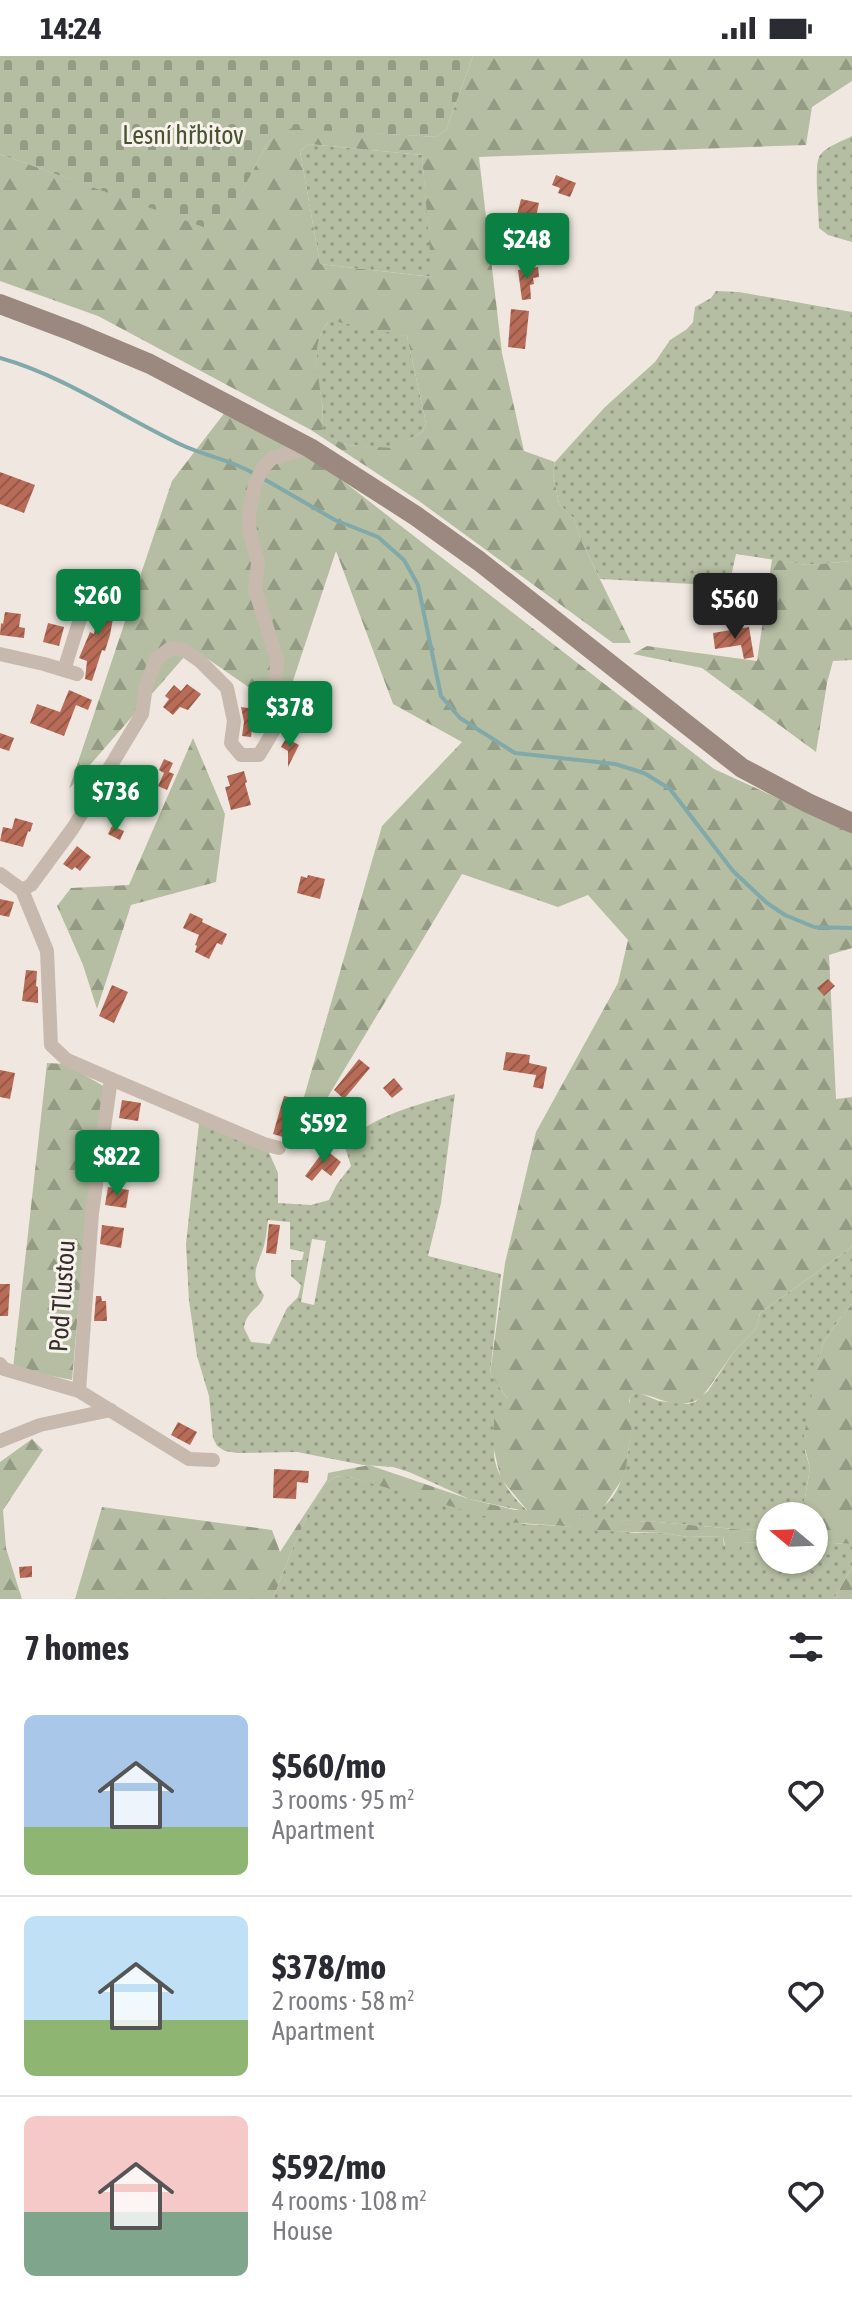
<!DOCTYPE html>
<meta charset="utf-8">
<style>
:root{--surface:#fff;--page:#f2f2f3;--text:#2b2b33;--muted:#7c7c81;--line:#e1e1e2;--accent:#0b8043}
body{margin:0;font-family:"Asap Condensed",sans-serif;background:var(--page);color:var(--text);height:100vh;display:flex;flex-direction:column;font-size:30px;white-space:nowrap}
*{box-sizing:border-box;margin:0}
p{font-size:26px;color:var(--muted)}
.icon{flex:none;width:44px;height:44px;fill:none;stroke:currentColor;stroke-width:2;stroke-linecap:round;stroke-linejoin:round}
.map{position:relative;height:1543px;overflow:hidden}
.side{display:flex;flex-direction:column;background:var(--surface);flex:1}
.side>*{flex:none}
.needle{width:52px;rotate:289deg}
.fabs{position:absolute;left:756px;top:1446px;display:grid;gap:16px}
.fabs a{display:grid;place-items:center;width:72px;height:72px;border-radius:50%;background:var(--surface);box-shadow:0 2px 6px #0004;font-size:40px}
.price{position:absolute;translate:-50% -68px;padding:0 18px;border-radius:8px;background:var(--accent);color:#fff;font-size:26px;line-height:52px;filter:drop-shadow(0 2px 4px #0008)}
.price::after{content:'';position:absolute;left:50%;top:48px;width:24px;height:18px;margin-left:-12px;background:inherit;clip-path:polygon(0 0,100% 0,50% 100%)}
.price.on{background:#222;color:#fff}
ul{padding:0;list-style:none}
li{display:flex;align-items:center;gap:24px;height:200px;padding:0 24px}
li+li{border-top:2px solid var(--line)}
li span{display:grid;place-items:center;flex:none;width:224px;height:160px;border-radius:12px;color:#555}
li>.icon{margin-inline-start:auto}
span .icon{width:96px;height:96px;fill:#fffc;stroke-width:1}
li b{font-size:34px}
h2{display:flex;justify-content:space-between;align-items:center;height:96px;padding:0 24px;font-size:34px}
.status{display:flex;justify-content:space-between;align-items:center;height:56px;padding:0 40px;background:var(--surface);direction:ltr}
.status svg{height:22px;fill:currentColor}
.map>svg:first-child{display:block}
.grass{fill:url(#grass-dots);fill-rule:evenodd}
.forest{fill:url(#forest-firs);fill-rule:evenodd}
.cemetery{fill:url(#cemetery-stones)}
.lines{fill:none;stroke-linecap:round;stroke-linejoin:round}
.stream{stroke:#82a9aa;stroke-width:4}
.building{fill:url(#building-hatch)}
.minor{stroke:#c7b9ad;stroke-width:14}
.secondary{stroke:#9b887f;stroke-width:20}
.labels{text-anchor:middle;dominant-baseline:central;stroke-width:6;stroke-linejoin:round;paint-order:stroke}
.park-label{font-size:26px;fill:#475231;stroke:#f8f2ec}
.street-label{font-size:26px;fill:#372e2b;stroke:#f8f2ec}
</style>
<div class="status"><b>14:24</b><svg viewBox="0 0 49 12"><path d="M0 12V9h3v3zM5 12V6h3v6zM10 12V3h3v9zM15 12V0h3v12zM26 1h20v11H26zM47 4h2v5h-2z"/></svg></div>
<div class="map">
<svg width="852" height="1543" viewBox="0 0 852 1543">
<defs>
<pattern id="grass-dots" width="8" height="8" patternUnits="userSpaceOnUse" patternTransform="scale(2)"><rect width="8" height="8" fill="#b5bea2"/><path d="M2 2h.1M6 6h.1" fill="none" stroke="#949b84" stroke-width="1.8" stroke-linecap="round"/></pattern>
<pattern id="forest-firs" width="22" height="20" patternUnits="userSpaceOnUse" patternTransform="scale(2)"><rect width="22" height="20" fill="#b5bea2"/><path d="M5 1l3.5 6h-7zM16 11l3.5 6h-7z" fill="#949b84"/></pattern>
<pattern id="cemetery-stones" width="16" height="16" patternUnits="userSpaceOnUse" patternTransform="scale(2)"><rect width="16" height="16" fill="#b5bea2"/><path d="M2 7V4a2 2 0 0 1 4 0v3zM10 15v-3a2 2 0 0 1 4 0v3z" fill="#949b84"/></pattern>
<pattern id="building-hatch" width="6" height="6" patternUnits="userSpaceOnUse" patternTransform="scale(2)"><rect width="6" height="6" fill="#b86c57"/><path d="M-1 1l2-2M0 6l6-6M5 7l2-2" fill="none" stroke="#965948"/></pattern>
</defs>
<rect width="100%" height="100%" fill="#f0e8e0"/>
<g class="grass">
<path d="M852 80V186L828 179 819 172C819 157 814 112 819 101 824 91 843 85 852 80Z"/>
<path d="M309 88 422 99 433 221 320 208 300 95Z"/>
<path d="M716 235 739 236 852 256V505L807 509 736 498 729 530 600 523 580 482 574 463 559 448 553 417 555 406 605 351 655 306 670 284 687 273 693 266 695 251 711 242Z"/>
<path d="M328 266C351 264 385 274 407 280L426 367 423 375 417 379 392 393 348 389 322 379C321 369 324 358 322 347 318 319 309 291 328 266Z"/>
<path d="M455 1038 441 1147 428 1200 501 1218 490 1318 507 1342C503 1358 496 1375 494 1391 492 1415 512 1442 529 1456L469 1443 409 1416 393 1411 363 1409 297 1396 237 1397 225 1395 217 1390 213 1382 209 1340 197 1300 189 1245 186 1188 199 1067 267 1092 278 1117V1147L311 1149 329 1144 337 1128 351 1110 344 1088C374 1059 416 1049 455 1038ZM268 1164 290 1166V1193L304 1196 302 1204H291V1220L301 1229 298 1241 287 1252 270 1288 251 1286 244 1272C246 1254 260 1254 264 1239 249 1219 257 1211 264 1190 266 1181 267 1173 268 1164ZM312 1183 326 1185 314 1249 301 1246Z"/>
<path d="M852 1191V1248L832 1273 823 1288 819 1301 805 1395 810 1412 802 1460H770V1473L745 1474 658 1466 580 1463 581 1460C588 1457 598 1454 605 1449 625 1433 629 1394 631 1371 633 1360 627 1349 631 1339L639 1337 659 1345 688 1348 695 1346 708 1335 733 1297 757 1271 760 1257Z"/>
<path d="M346 1420 524 1468 564 1470 636 1477H663L688 1481 723 1480 724 1489 741 1486 770 1487V1504H814V1486L852 1488V1511L834 1543H273C282 1520 313 1432 333 1422 337 1420 342 1420 346 1420Z"/>
</g>
<g class="forest">
<path d="M473 0H852V25L812 51 806 89 479 101 502 297 524 395 555 406 553 417 559 448 574 462 580 482 631 587H613L419 445 311 374 98 260 0 225V98L220 176 268 86 281 71 437 81 446 74ZM309 88 422 99 432 221 320 208 300 95ZM328 266H338L407 280 426 367 423 375 417 379 392 392 348 389 323 379C321 369 324 358 322 347 319 319 309 291 328 266Z"/>
<path d="M226 355 316 404 714 713 852 776V892L829 899 836 1043 852 1041V1191L760 1257 757 1271 733 1297 702 1341C673 1360 653 1333 631 1339L629 1345 633 1354 632 1369 626 1411 621 1425 605 1449 599 1454 581 1460 580 1462 658 1466 745 1474 770 1473V1487L742 1486 738 1496 731 1497 726 1495 723 1480 688 1481 663 1477 599 1475 564 1470 505 1466 346 1420C342 1420 337 1420 333 1422 313 1433 282 1520 273 1543H75L102 1451 272 1474 280 1496 327 1424 328 1417 369 1409 469 1443 515 1454H527L501 1423 494 1394V1361L507 1342 490 1318 505 1207 536 1076 618 927 628 884 588 839 558 851 462 818 326 1044 359 1063 291 1086 382 770 462 686 393 648 336 495 283 655 192 592 69 733 172 425Z"/>
<path d="M772 503 807 509 852 505V604L833 605 827 627 816 696 702 612 633 598 647 590 757 605Z"/>
<path d="M193 682 225 758 216 826 131 849 97 953 83 909 57 850 71 832 129 829Z"/>
<path d="M47 1007 66 1008 105 1031 87 1156 72 1324 13 1312Z"/>
<path d="M852 1248V1488L814 1486V1460H802L810 1412 803 1385 819 1301 823 1288 832 1273Z"/>
<path d="M32 1383 43 1394 3 1454 6 1492 22 1543H0V1406Z"/>
<path d="M852 1511V1543H834Z"/>
</g>
<path class="cemetery" d="M0 0H473L446 74 437 81 281 72 268 86 220 177 0 98Z"/>
<g class="lines">
<g class="stream">
<path d="M0 302C67 321 122 361 184 390 206 400 231 404 253 417"/>
<path d="M264 423 335 464 378 481 404 504 418 529 441 640 460 662 515 697 615 708 644 717 670 733 733 815 767 847 785 859 814 871 852 872"/>
</g>
</g>
<g class="building">
<path d="M556 119 576 127 570 141 558 137 560 132 552 129Z"/>
<path d="M521 143 539 147 535 166 516 163Z"/>
<path d="M538 211 539 221 533 222 534 228 530 229 531 243 522 244 518 214Z"/>
<path d="M511 253 529 255 525 293 508 291Z"/>
<path d="M0 416 35 429 24 457 0 448Z"/>
<path d="M115 514 131 516 130 529 113 527Z"/>
<path d="M99 544 116 546 110 579 105 595 102 594 92 625 85 623 87 605 79 602 90 576 94 578Z"/>
<path d="M5 556 21 558 19 571 25 572 24 582 0 579 1 567 3 568Z"/>
<path d="M48 567 64 571 59 590 43 586Z"/>
<path d="M749 571 754 601 744 603 741 589 715 593 713 577Z"/>
<path d="M187 628 201 638 188 654 180 651 173 659 163 651 169 643 165 640 174 629 181 635Z"/>
<path d="M69 634 92 644 88 654 76 649 64 680 30 667 37 648 60 656Z"/>
<path d="M241 651 255 653 251 681 242 680 244 666Z"/>
<path d="M0 677 14 682 9 695 0 692Z"/>
<path d="M286 682 299 689 288 711V695L281 691Z"/>
<path d="M164 703 173 707 169 716 174 718 167 734 158 730 164 717 159 714Z"/>
<path d="M244 715 247 726 245 727 251 749 231 754 225 731 230 730 227 720Z"/>
<path d="M15 762 33 767 30 776 28 775 23 791 0 785 3 771 12 773Z"/>
<path d="M112 770 124 775 120 784 108 778Z"/>
<path d="M77 790 91 801 80 815 75 811 72 814 63 808Z"/>
<path d="M308 819 325 823 320 843 297 837 301 820 307 822Z"/>
<path d="M0 843 14 846 9 861 0 859Z"/>
<path d="M190 857 203 863 202 866 227 878 222 889 217 887 209 903 195 896 197 890 195 889 199 879 183 872Z"/>
<path d="M26 914 37 915 36 930 38 931V947L22 945Z"/>
<path d="M828 923 835 930 824 940 817 932Z"/>
<path d="M112 929 128 936 114 967 99 960Z"/>
<path d="M506 996 530 999 529 1007 547 1011 543 1033 533 1031 536 1019 503 1014Z"/>
<path d="M359 1003 370 1012 344 1043 334 1034Z"/>
<path d="M0 1014 15 1017 10 1043 0 1041Z"/>
<path d="M394 1022 403 1033 392 1042 383 1032Z"/>
<path d="M284 1040 294 1042 283 1081 273 1078Z"/>
<path d="M122 1044 141 1047 138 1065 119 1062Z"/>
<path d="M325 1093 341 1106 331 1120 322 1113 312 1125 305 1120Z"/>
<path d="M114 1094 134 1097 132 1116 111 1112Z"/>
<path d="M108 1131 129 1134 126 1152 105 1149Z"/>
<path d="M269 1168 280 1169 276 1198 266 1197Z"/>
<path d="M102 1169 124 1172 121 1192 100 1188Z"/>
<path d="M0 1228H10L8 1260H0Z"/>
<path d="M96 1240H101L102 1245H106L107 1265H94Z"/>
<path d="M178 1366 197 1376 190 1389 171 1379Z"/>
<path d="M274 1413 309 1415 308 1427 297 1426 296 1443 273 1442Z"/>
<path d="M32 1510V1521L20 1522 19 1511Z"/>
</g>
<g class="lines">
<g class="minor">
<path d="M0 598 44 608 77 618"/>
<path d="M64 614 91 528"/>
<path d="M0 818 22 834 47 895 51 989 67 1004 111 1023 92 1157 79 1335"/>
<path d="M22 834 31 829 73 772 142 658 146 630 156 603 171 592 184 594 200 605 227 632 234 665 231 687 241 699H259L274 674 277 604 255 533 258 507 250 477 249 459 255 428 262 413 272 402 310 392"/>
<path d="M111 1023 264 1088 279 1092"/>
<path d="M0 1308 4 1313 79 1335 189 1403 213 1404"/>
<path d="M0 1385 40 1369 111 1354"/>
</g>
<path class="secondary" d="M0 248 74 276 150 308 310 392 416 460 479 505 742 712 808 747 852 767"/>
</g>
<g class="labels">
<g class="park-label">
<text x="183" y="79">Lesní hřbitov</text>
</g>
<g class="street-label">
<text transform="translate(62 1240) rotate(-86)">Pod Tlustou</text>
</g>
</g>
</svg>
<div class="fabs">
<a><svg class="needle" viewBox="-14 -14 28 28"><path d="M0-13l5 13h-10z" fill="#e53935"/><path d="M0 13l5-13h-10z" fill="#7c7c81"/></svg></a>
</div>
<b class="price" style="left:527px;top:225px">$248</b>
<b class="price" style="left:98px;top:581px">$260</b>
<b class="price on" style="left:735px;top:585px">$560</b>
<b class="price" style="left:290px;top:693px">$378</b>
<b class="price" style="left:116px;top:777px">$736</b>
<b class="price" style="left:324px;top:1109px">$592</b>
<b class="price" style="left:117px;top:1142px">$822</b>
</div>
<section class="side">
<h2>7 homes<svg class="icon" aria-label="filters" viewBox="0 0 24 24"><path d="M4 7h16M4 17h16"/><circle cx="9" cy="7" r="2"/><circle cx="15" cy="17" r="2"/></svg></h2>
<ul>
<li><span style="background:linear-gradient(#a9c7e8 70%,#8fb573 0)"><svg class="icon" aria-label="home" viewBox="0 0 24 24"><path d="M3 11l9-7 9 7M6 9v11h12V9"/></svg></span><div><b>$560/mo</b><p>3 rooms · 95 m²</p><p>Apartment</p></div><svg class="icon" aria-label="heart" viewBox="0 0 24 24"><path d="M12 20l-8-8c-3-5 5-10 8-4 3-6 11-1 8 4z"/></svg></li>
<li><span style="background:linear-gradient(#bfe0f5 65%,#8fb573 0)"><svg class="icon" aria-label="home" viewBox="0 0 24 24"><path d="M3 11l9-7 9 7M6 9v11h12V9"/></svg></span><div><b>$378/mo</b><p>2 rooms · 58 m²</p><p>Apartment</p></div><svg class="icon" aria-label="heart" viewBox="0 0 24 24"><path d="M12 20l-8-8c-3-5 5-10 8-4 3-6 11-1 8 4z"/></svg></li>
<li><span style="background:linear-gradient(#f6c9c9 60%,#7fa58c 0)"><svg class="icon" aria-label="home" viewBox="0 0 24 24"><path d="M3 11l9-7 9 7M6 9v11h12V9"/></svg></span><div><b>$592/mo</b><p>4 rooms · 108 m²</p><p>House</p></div><svg class="icon" aria-label="heart" viewBox="0 0 24 24"><path d="M12 20l-8-8c-3-5 5-10 8-4 3-6 11-1 8 4z"/></svg></li>
</ul>
</section>
